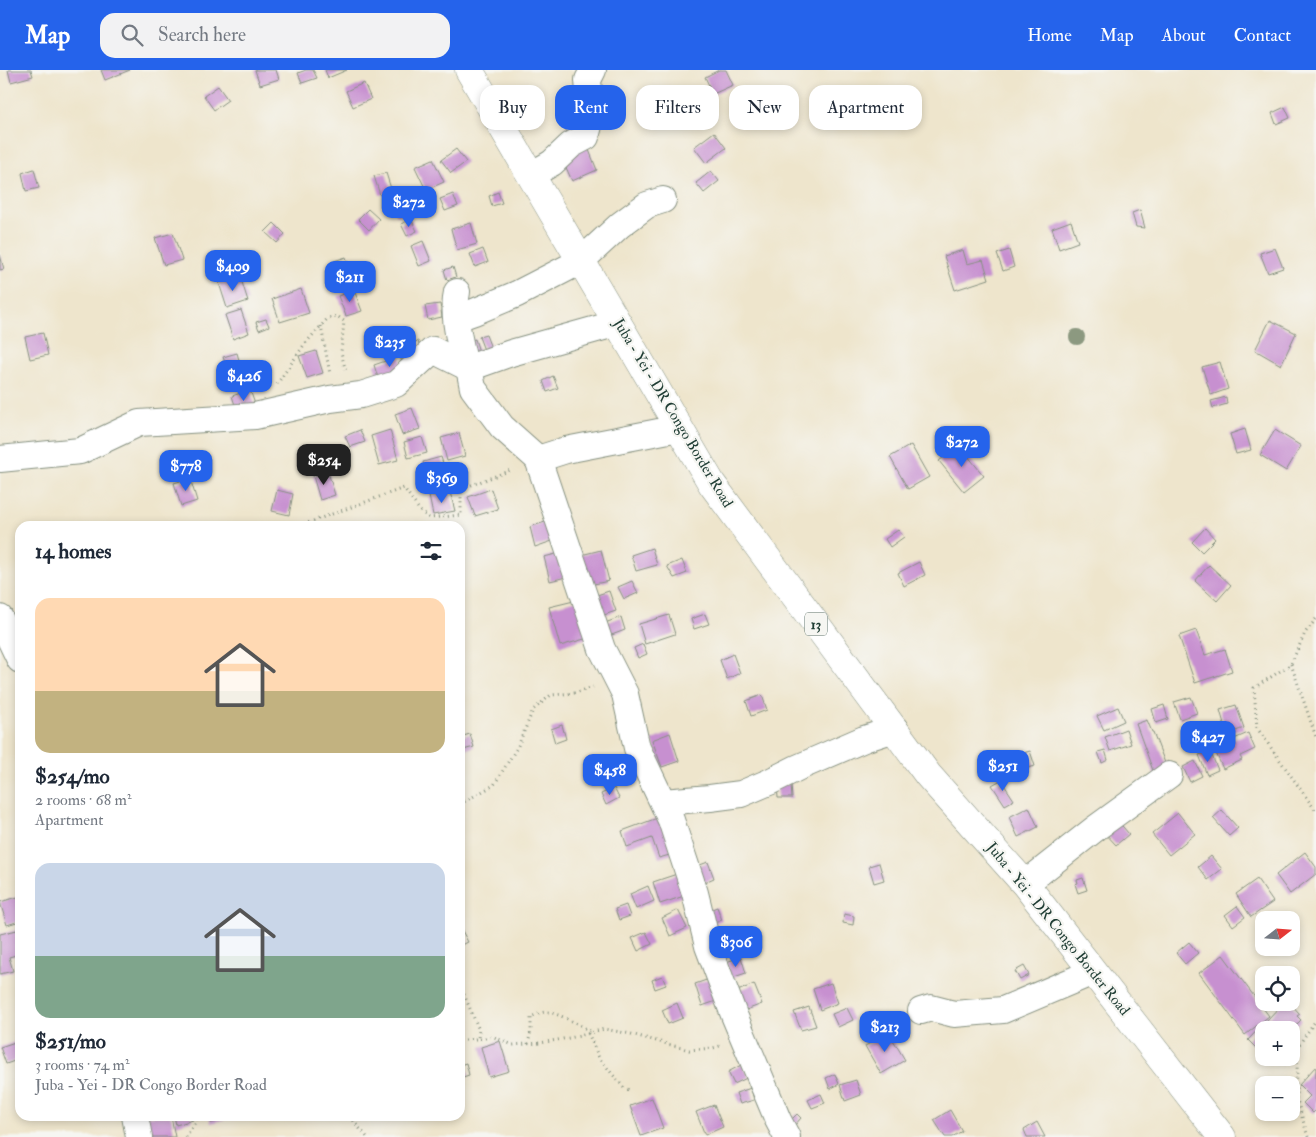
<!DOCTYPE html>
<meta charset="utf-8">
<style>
:root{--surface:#fff;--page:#f2f2f3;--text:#1f2937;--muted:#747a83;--accent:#2563eb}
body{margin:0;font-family:"IM FELL Double Pica",serif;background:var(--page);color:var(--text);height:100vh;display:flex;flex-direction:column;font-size:19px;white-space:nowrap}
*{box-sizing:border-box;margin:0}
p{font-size:16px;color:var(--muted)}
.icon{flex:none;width:28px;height:28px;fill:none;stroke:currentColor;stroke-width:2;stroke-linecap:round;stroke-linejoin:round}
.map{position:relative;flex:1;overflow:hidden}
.drawer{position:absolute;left:15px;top:451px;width:450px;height:600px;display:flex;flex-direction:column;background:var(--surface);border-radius:15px;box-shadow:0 2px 8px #0003}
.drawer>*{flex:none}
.hud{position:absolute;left:480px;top:15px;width:475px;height:45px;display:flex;gap:10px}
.needle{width:32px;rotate:73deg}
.fabs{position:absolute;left:1255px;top:841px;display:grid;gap:10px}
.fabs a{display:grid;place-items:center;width:45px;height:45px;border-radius:10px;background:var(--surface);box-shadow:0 2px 8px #0003;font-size:25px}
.price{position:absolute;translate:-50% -42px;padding:0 11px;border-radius:10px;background:var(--accent);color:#fff;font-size:16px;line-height:32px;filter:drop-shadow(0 1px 2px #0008)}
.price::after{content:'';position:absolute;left:50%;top:30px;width:15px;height:11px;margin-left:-8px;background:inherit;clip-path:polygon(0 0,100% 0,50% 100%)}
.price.selected{background:#222;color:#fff}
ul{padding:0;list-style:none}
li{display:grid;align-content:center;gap:10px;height:265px;padding:0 20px}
li span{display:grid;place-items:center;height:155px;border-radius:15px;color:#555}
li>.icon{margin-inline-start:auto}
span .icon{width:90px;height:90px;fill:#fffc;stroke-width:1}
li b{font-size:21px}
h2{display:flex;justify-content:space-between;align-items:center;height:60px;padding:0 20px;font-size:21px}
.pill{padding:0 18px;border-radius:15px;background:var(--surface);box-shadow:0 2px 8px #0003;font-size:18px;line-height:45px}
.pill.selected{background:var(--accent);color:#fff}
header{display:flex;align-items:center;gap:30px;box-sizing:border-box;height:70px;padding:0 25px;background:var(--accent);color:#fff}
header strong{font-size:24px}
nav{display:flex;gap:28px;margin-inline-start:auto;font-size:18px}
.search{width:350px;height:45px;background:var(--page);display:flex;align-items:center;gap:12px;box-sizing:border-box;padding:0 18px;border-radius:15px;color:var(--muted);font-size:19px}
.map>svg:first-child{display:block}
.building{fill:#c790d0}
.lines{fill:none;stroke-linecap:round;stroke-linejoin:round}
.minor-casing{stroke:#869180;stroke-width:28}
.primary-casing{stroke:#869180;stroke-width:29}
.path{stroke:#869180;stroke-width:3;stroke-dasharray:1 4;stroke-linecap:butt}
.minor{stroke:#fff;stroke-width:26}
.primary{stroke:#fff;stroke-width:28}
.tree{fill:#8c9980}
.labels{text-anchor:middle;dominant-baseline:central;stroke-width:4.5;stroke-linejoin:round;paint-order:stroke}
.shield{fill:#f6f6f2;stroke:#60746d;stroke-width:1}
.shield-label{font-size:14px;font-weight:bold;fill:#1f3d34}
.street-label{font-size:15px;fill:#1f3d34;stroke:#f6f6f2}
</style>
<header>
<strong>Map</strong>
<div class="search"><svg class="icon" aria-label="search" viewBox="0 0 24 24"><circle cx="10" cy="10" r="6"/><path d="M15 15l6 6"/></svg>Search here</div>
<nav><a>Home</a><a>Map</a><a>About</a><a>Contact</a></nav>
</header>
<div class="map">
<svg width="1316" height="1067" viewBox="0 0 1316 1067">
<rect width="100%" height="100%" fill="#f6f6f2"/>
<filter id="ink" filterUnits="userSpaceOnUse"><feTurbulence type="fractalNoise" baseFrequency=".02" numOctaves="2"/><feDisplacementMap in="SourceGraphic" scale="10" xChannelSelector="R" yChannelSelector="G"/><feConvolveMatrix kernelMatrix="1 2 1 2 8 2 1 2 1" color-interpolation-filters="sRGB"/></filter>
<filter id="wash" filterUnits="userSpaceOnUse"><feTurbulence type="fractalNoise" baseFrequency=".0096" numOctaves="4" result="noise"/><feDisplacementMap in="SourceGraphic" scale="20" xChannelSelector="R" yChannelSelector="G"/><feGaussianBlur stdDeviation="1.12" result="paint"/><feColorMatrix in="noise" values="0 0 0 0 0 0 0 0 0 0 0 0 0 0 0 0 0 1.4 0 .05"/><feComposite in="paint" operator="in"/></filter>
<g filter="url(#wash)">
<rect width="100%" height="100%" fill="#eee5cc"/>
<g id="blocks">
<g class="building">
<path d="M8 0H31L33 6 11 12Z"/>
<path d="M101 0H130L105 10Z"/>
<path d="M255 0H276L279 9 260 15Z"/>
<path d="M306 0H313L317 8 302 13 298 3Z"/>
<path d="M325 0H347L328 8Z"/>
<path d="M719 0H726L733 15 713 24 705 7Z"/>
<path d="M364 13 371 29 353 37 346 21Z"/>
<path d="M218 16 228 30 214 40 204 26Z"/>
<path d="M1285 37 1290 48 1276 54 1272 43Z"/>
<path d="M578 53 570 71 565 58Z"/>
<path d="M714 62 726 78 706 93 694 77Z"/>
<path d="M587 75 597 100 572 111 561 86Z"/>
<path d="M456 79 466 92 451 103 441 90Z"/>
<path d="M433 89 444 112 426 120 415 97Z"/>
<path d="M34 99 39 118 26 121 22 103Z"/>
<path d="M711 101 719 111 704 123 696 113Z"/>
<path d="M386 103 392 122 380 125 374 106Z"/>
<path d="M498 122 502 133 492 136 489 126Z"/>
<path d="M453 124 458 136 445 141 440 129Z"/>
<path d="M404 129 408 140 396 146 391 134Z"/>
<path d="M368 139 379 149 369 160 358 149Z"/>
<path d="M1140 140 1145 158 1136 157 1132 143Z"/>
<path d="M411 149 417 161 407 166 401 154Z"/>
<path d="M1071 151 1078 172 1059 179 1052 158Z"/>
<path d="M274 153 285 164 277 173 265 162Z"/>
<path d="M471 153 477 174 457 180 451 159Z"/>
<path d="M173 163 182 190 164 195 155 168Z"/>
<path d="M423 171 431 191 419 196 411 176Z"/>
<path d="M1275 178 1283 198 1268 203 1260 183Z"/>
<path d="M483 179 488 192 475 197 470 184Z"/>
<path d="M963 180 967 194 983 190 989 209 955 220 944 186Z"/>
<path d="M1009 180 1014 197 1003 201 997 184Z"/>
<path d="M0 185 4 199 0 200Z"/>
<path d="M346 187 351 201 339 205 334 191Z"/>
<path d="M453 197 456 207 447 210 444 200Z"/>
<path d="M240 206 248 231 227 238 219 213Z"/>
<path d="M301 219 309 243 280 252 272 229Z"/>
<path d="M354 220 362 241 346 246 338 226Z"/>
<path d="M440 234 442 247 428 250 425 236Z"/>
<path d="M241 240 249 263 233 269 225 245Z"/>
<path d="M266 249 269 256 259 260 256 252Z"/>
<path d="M1270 250 1296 263 1281 295 1255 280Z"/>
<path d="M43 263 48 285 30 289 25 267Z"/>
<path d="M486 265 491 278 484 280 479 267Z"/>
<path d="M475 269 479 282 472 285 467 272Z"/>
<path d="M418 271 421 282 409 286 406 275Z"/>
<path d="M316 281 323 303 307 308 299 286Z"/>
<path d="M237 283 241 297 228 301 223 287Z"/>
<path d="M400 286 405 302 379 311 374 295Z"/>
<path d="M1220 292 1228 319 1211 325 1202 297Z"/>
<path d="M553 306 558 318 547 322 543 311Z"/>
<path d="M250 320 256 337 238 344 232 326Z"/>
<path d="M1226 327 1227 334 1213 338 1211 331Z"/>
<path d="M412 338 420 359 402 365 395 344Z"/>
<path d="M1245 359 1251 380 1236 384 1230 364Z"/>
<path d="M360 360 365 372 350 377 345 366Z"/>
<path d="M390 360 398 390 379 395 371 366Z"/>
<path d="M1275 360 1301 376 1286 401 1260 385Z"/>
<path d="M459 363 465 386 447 391 441 368Z"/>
<path d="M422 367 427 383 408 388 404 372Z"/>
<path d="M911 375 929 407 908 419 890 387Z"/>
<path d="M959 375 984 406 964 422 939 391Z"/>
<path d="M441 387 448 409 430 415 423 392Z"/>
<path d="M328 402 335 425 320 430 313 406Z"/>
<path d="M190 408 197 431 181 436 174 413Z"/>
<path d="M491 419 498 439 475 446 468 427Z"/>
<path d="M277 420 293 424 289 445 272 441Z"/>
<path d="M450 422 455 441 433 445 429 426Z"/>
<path d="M548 451 555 470 535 477 530 457Z"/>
<path d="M1205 458 1215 469 1202 482 1192 472Z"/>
<path d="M898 460 904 467 890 477 885 469Z"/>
<path d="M652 478 657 495 636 501 631 485Z"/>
<path d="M601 480 609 511 584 516 577 486Z"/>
<path d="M560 483 566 507 550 511 544 487Z"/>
<path d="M682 490 687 503 674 508 667 496Z"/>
<path d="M919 492 925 505 904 516 898 503Z"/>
<path d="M1209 495 1231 515 1217 531 1195 511Z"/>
<path d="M632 511 638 523 624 529 618 517Z"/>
<path d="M609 521 616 541 601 546 594 526Z"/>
<path d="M578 530 588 568 560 576 549 537Z"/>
<path d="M705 544 709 554 694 559 691 549Z"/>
<path d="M669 545 675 564 645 574 639 554Z"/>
<path d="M621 547 625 560 609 566 605 553Z"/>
<path d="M1196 560 1205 585 1225 579 1232 601 1195 613 1179 566Z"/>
<path d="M643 574 647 584 638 588 634 578Z"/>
<path d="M733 584 740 603 727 609 720 590Z"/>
<path d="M762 625 767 640 751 646 746 631Z"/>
<path d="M1191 627 1197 643 1180 649 1174 632Z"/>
<path d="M1164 635 1168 649 1156 653 1152 639Z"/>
<path d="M1236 635 1244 658 1227 664 1220 640Z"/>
<path d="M1118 637 1124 651 1104 660 1097 646Z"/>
<path d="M1147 650 1152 662H1153L1165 693 1168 691 1171 700 1155 706 1136 654Z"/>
<path d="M562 655 566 669 555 673 551 659Z"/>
<path d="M1126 659 1131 674 1110 681 1105 667Z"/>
<path d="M670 663 679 691 662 697 652 670Z"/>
<path d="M1248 663 1255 679 1240 686 1242 690 1223 699 1212 674 1232 666 1234 669Z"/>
<path d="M470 664 474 677 460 681V667Z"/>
<path d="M1105 680 1108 690 1102 693 1098 682Z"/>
<path d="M1030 681 1035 696 1022 700 1017 685Z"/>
<path d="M1210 681 1218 700 1207 705 1199 685Z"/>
<path d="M1195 691 1202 706 1190 712 1183 697Z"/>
<path d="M1001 710 1014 730 1005 735 992 715Z"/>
<path d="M791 714 792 728H778L777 715Z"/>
<path d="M614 718 619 728 606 735 601 724Z"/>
<path d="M1029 737 1038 757 1018 767 1009 747Z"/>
<path d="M1222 740 1238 758 1229 766 1213 748Z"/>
<path d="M1178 743 1195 764 1169 785 1152 764Z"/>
<path d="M660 747 673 784 659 788 652 768 627 777 622 761Z"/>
<path d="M1117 750 1129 764 1116 775 1104 762Z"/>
<path d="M1305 782 1316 797V804L1290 824 1276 805Z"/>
<path d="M1211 786 1222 799 1208 810 1198 797Z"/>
<path d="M708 792 714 808 698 815 692 798Z"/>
<path d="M879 793 884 810 874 813 869 796Z"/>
<path d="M683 802 690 824 660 834 653 812Z"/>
<path d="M1083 808 1087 820 1078 823 1075 814 1078 813 1077 810Z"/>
<path d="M1257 809 1273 832 1251 847 1236 824Z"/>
<path d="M648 816 654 831 636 839 630 824Z"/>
<path d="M18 827 20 834V851L7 855 0 832Z"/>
<path d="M626 835 630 846 619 850 615 839Z"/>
<path d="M1237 836 1245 847 1233 856 1225 845Z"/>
<path d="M717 837 722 850 707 856 702 843Z"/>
<path d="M678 840 687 858 670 866 662 848Z"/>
<path d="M844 844 854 846 853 855 843 853Z"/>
<path d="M460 857 468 872 460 876Z"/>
<path d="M17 860 20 873V884L9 887 13 901 0 904V864Z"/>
<path d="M646 862 652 874 638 881 632 868Z"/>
<path d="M1189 872 1198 883 1185 894 1176 883Z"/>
<path d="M1223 885 1269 946 1245 965 1199 903Z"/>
<path d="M741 887 746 903 731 908 726 892Z"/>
<path d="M1024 896 1029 905 1020 910 1015 901Z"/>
<path d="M662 906 666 915 655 919 652 910Z"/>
<path d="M712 908 719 930 702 936 695 914Z"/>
<path d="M831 913 838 933 820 940 813 919Z"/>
<path d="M754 914 762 934 741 942 733 923Z"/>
<path d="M1284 932H1289L1300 944 1297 946 1301 950 1291 960H1288L1286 958 1284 960H1264V981L1261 983 1248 970Z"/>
<path d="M677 933 683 948 668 954 662 940Z"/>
<path d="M809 937 816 956 801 960 794 942Z"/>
<path d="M847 938 853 950 838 957 832 944Z"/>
<path d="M889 963 905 990 881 1004 865 976Z"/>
<path d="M18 971 20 976V989L6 994 0 977Z"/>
<path d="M500 971 509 1001 489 1007 481 977Z"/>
<path d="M466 993 469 1005 460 1008V995Z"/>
<path d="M743 994 749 1007 734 1014 728 1002Z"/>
<path d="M1315 997 1316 999V1040L1313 1043 1303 1033 1310 1026 1299 1015Z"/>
<path d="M835 1004 839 1014 830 1019 826 1008Z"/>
<path d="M856 1010 861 1025 845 1031 840 1015Z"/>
<path d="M751 1018 754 1030 740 1034 736 1023Z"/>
<path d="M821 1024 825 1033 812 1038 808 1030Z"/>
<path d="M652 1028 663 1058 641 1066 630 1036Z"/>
<path d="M714 1035 723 1057 705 1065 696 1042Z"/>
<path d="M950 1040 962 1061 952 1067H945L934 1050Z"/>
<path d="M797 1044 801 1048 795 1055 792 1049Z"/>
<path d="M145 1046H171L175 1067H150Z"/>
<path d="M174 1046H192L193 1050 176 1055Z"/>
<path d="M209 1046H225L226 1049 211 1053Z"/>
<path d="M1037 1052 1045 1067H1027L1024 1060Z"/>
</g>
</g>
</g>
<g filter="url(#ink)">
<use href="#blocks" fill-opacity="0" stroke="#869180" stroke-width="1"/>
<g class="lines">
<defs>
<g id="minor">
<path d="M531 105 552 93 571 75 586 67 591 48 588 10 593 0"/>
<path d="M457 222C452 244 460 273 465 296"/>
<path d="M457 248 474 242 517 224 581 191 620 155 647 135 663 130"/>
<path d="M469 298 511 283 618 253"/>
<path d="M0 389 80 381 139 353 255 346 330 329 361 325 396 314 433 280 469 298 473 318 502 357 538 389 566 380 679 358"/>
<path d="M538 389 602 579 625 624 637 678 671 750 695 823 708 876 734 945 778 1050 787 1067"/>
<path d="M0 548 20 590"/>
<path d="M663 732 710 728 741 724 769 712 797 698 864 669 895 659"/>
<path d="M1025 814 1096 758 1169 705"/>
<path d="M921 941 931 938 954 944 1003 940 1093 902"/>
<path d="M135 1046 139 1067"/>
</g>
<path id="primary" d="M469 0 712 414 928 705 1025 814 1222 1067"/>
</defs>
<use href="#minor" class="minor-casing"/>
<use href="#primary" class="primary-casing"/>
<g class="path">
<path d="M321 256 330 304"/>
<path d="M277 314 304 275 328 248 337 246 344 251 341 282 346 302"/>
<path d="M299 456 404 418 420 441 429 448 461 445V419L511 400"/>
<path d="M1316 549 1305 563 1291 594 1254 618 1257 658 1316 741"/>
<path d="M1291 594 1316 667"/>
<path d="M460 734 494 715 518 676 533 640 551 625 575 623 593 617"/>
<path d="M460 915 479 960 478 969"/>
<path d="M588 963 599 988 624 1018 632 1021"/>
<path d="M460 970H466L494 967 513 975 540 973 580 966 604 959 631 964 689 980 713 978 720 976"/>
<path d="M528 974 531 961V947C536 945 541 942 546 942 557 942 581 956 592 962"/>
<path d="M351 1046 355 1053 367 1067"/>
<path d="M186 1067 199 1046"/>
<path d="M1308 1067 1296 1027 1298 976 1316 950"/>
</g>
<use href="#minor" class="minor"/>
<use href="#primary" class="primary"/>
</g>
<circle class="tree" cx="1077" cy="267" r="8"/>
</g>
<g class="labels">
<rect class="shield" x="805" y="542.5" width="22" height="23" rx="4"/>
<g class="shield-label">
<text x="816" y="554">13</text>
</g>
<g class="street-label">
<text transform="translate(673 343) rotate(59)">Juba - Yei - DR Congo Border Road</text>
<text transform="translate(1058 859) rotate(51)">Juba - Yei - DR Congo Border Road</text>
</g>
</g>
</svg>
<div class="fabs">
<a><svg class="needle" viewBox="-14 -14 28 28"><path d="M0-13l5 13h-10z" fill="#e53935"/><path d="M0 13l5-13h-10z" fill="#747a83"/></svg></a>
<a><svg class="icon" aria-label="locate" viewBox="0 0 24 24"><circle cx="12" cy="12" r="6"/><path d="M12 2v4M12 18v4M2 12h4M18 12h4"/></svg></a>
<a>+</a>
<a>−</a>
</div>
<b class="price" style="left:409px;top:158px">$272</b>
<b class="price" style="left:233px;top:222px">$409</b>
<b class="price" style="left:350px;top:233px">$211</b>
<b class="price" style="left:390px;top:298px">$235</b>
<b class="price" style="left:244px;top:332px">$426</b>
<b class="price" style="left:962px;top:398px">$272</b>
<b class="price selected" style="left:324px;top:416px">$254</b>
<b class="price" style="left:186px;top:422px">$778</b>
<b class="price" style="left:442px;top:434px">$369</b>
<b class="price" style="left:1208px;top:693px">$427</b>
<b class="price" style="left:1003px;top:722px">$251</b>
<b class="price" style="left:610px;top:726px">$458</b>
<b class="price" style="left:736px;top:898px">$306</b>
<b class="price" style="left:885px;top:983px">$213</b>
<div class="hud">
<a class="pill">Buy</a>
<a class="pill selected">Rent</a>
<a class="pill">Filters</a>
<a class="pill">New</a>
<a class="pill">Apartment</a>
</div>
<section class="drawer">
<h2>14 homes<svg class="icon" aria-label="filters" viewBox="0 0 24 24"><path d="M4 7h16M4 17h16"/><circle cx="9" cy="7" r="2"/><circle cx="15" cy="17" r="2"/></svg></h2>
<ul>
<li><span style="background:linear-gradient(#ffd9b3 60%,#c2b280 0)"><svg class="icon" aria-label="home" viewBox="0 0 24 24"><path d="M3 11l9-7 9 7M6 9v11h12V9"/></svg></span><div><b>$254/mo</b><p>2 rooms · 68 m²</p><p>Apartment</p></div></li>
<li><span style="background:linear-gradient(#c9d6e8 60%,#7fa58c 0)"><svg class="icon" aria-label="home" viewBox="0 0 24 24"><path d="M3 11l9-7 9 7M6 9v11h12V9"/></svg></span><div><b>$251/mo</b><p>3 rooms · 74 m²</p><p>Juba - Yei - DR Congo Border Road</p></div></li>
</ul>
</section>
</div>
